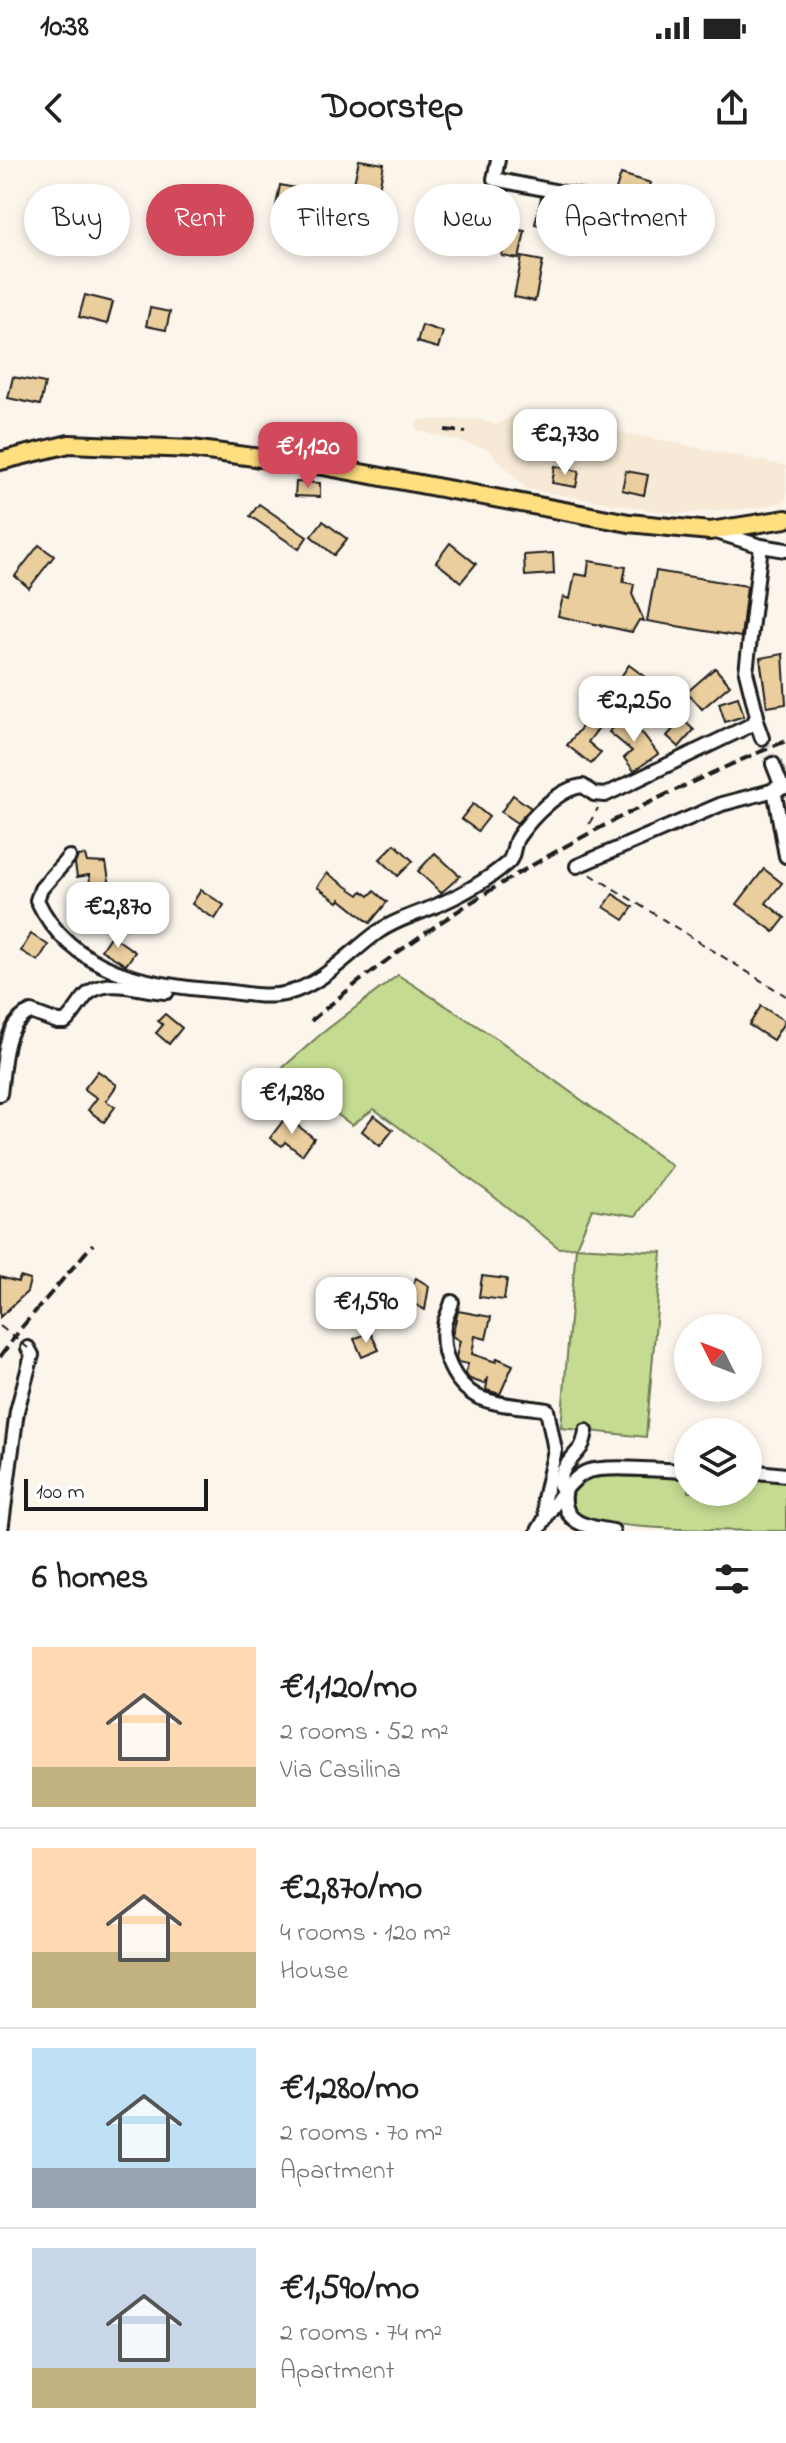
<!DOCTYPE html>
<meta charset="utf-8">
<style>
:root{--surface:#fff;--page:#f2f2f2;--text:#222;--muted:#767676;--line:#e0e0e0;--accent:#d1495b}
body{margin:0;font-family:"Indie Flower",sans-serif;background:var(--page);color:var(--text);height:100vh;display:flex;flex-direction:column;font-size:30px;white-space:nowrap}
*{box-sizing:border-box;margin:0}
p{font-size:26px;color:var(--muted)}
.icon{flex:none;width:44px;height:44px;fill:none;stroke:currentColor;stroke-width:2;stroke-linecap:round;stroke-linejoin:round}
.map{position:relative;height:1371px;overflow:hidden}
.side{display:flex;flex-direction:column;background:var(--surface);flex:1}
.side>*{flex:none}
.top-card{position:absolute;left:24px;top:24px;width:738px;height:72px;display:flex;gap:16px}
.needle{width:52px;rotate:312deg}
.buttons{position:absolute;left:674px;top:1154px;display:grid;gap:16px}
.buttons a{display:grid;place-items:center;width:88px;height:88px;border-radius:50%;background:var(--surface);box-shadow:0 4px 12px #0003;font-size:40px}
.scale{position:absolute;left:24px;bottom:20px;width:184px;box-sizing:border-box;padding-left:8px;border:4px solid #1c1c1c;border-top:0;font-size:22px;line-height:28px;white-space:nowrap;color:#1c1c1c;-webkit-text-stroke:6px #fff;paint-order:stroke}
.price{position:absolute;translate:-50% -68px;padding:0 18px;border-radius:16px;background:#fff;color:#222;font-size:26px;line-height:52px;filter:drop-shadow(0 2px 4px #0008)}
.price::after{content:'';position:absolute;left:50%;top:48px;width:24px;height:18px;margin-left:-12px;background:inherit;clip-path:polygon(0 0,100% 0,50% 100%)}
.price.active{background:var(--accent);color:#fff}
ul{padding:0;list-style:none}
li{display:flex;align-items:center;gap:24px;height:200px;padding:0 32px}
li+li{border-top:2px solid var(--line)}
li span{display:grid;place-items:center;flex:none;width:224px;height:160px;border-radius:0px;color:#555}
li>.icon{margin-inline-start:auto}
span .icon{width:96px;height:96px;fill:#fffc;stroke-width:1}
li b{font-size:34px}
h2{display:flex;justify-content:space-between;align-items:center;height:96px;padding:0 32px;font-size:34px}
.pill{padding:0 28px;border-radius:36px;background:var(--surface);box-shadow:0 4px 12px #0003;font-size:28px;line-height:72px}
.pill.active{background:var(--accent);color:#fff}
.status{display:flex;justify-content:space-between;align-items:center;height:56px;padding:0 40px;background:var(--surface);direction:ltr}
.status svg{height:22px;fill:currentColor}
header{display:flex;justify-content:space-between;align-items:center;height:104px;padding:0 32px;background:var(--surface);font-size:36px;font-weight:800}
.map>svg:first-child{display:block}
.built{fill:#f6e9d5}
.green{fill:#c4db91;stroke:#707c56;stroke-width:2}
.building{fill:#eace9e;stroke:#1c1c1c;stroke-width:2}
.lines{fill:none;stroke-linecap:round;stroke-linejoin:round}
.minor-tunnel{stroke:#dad4cd;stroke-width:12;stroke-dasharray:12 6;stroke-linecap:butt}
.minor-casing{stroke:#1c1c1c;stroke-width:18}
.major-casing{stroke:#1c1c1c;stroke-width:22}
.path{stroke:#1c1c1c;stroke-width:2;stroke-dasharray:8 6;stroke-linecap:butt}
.minor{stroke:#fff;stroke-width:12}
.major{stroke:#ffdf80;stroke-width:16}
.rail{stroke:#1c1c1c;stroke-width:4;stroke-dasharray:12 6;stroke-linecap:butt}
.path-bridge{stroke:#1c1c1c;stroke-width:2;stroke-dasharray:8 6;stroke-linecap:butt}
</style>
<div class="status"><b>10:38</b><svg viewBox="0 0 49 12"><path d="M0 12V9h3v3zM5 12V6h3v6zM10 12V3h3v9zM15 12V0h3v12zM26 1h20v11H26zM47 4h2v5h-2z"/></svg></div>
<header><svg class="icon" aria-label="back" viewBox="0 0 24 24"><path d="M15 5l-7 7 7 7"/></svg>Doorstep<svg class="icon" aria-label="share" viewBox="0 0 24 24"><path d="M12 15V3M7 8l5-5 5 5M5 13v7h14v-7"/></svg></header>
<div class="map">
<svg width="786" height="1371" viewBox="0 0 786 1371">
<rect width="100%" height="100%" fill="#fbf5ec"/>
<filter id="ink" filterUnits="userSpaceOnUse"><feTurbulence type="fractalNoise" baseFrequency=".0125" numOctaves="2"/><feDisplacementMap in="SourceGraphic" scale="16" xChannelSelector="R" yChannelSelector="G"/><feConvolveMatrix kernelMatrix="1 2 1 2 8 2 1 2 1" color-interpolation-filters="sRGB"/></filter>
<g filter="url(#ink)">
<path class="built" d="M519 251 786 306V341L762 347 675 354 527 329 488 289 416 270 418 260 475 259 497 265Z"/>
<g class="green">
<path d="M398 815 499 880 672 1006 636 1056 592 1049 576 1087 662 1092 646 1277 561 1268 576 1087 559 1088 488 1032 374 949 352 965 278 912 321 874Z"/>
<path d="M609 1316 688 1318V1332H748V1318L786 1321V1371C750 1371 601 1371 579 1354 572 1349 572 1340 574 1332L586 1319Z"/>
</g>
<g class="building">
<path d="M359 0 384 4 378 34 353 28Z"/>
<path d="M621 14 651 23 645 45 642 44 635 69 614 64 621 38 614 36Z"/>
<path d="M280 25 306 30 301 52 276 46Z"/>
<path d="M492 28 508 31 504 51 485 48Z"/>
<path d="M541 38 573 44 567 71 535 64Z"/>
<path d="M508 68 525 71 519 99 502 96Z"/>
<path d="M522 97 543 101 535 141 514 137Z"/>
<path d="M85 135 113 142 107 164 79 157Z"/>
<path d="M150 148 170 152 166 170 146 166Z"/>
<path d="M422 165 443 172 438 188 417 182Z"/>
<path d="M13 217 45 223 40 245 8 238Z"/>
<path d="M555 306 579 311 576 327 552 323Z"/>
<path d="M626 311 648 315 644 335 622 330Z"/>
<path d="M296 322 320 323V337L295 336Z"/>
<path d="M259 344 307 377 299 389 250 356Z"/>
<path d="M323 361 347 379 334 395 311 376Z"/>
<path d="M450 383 476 404 461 422 436 402Z"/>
<path d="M39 385 54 396 29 428 15 416Z"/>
<path d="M553 393 554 414 525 416 524 395Z"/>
<path d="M589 401 626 407 623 422 634 424 632 434 644 461 639 460 632 472 558 456 563 437 570 439 575 414 587 416Z"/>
<path d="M656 411 747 426 741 477 647 461Z"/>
<path d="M783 494 786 544 767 547 760 498Z"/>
<path d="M629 505 644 516 643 518 666 538 651 555 630 536 614 527Z"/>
<path d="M715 508 730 525 702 549 687 532Z"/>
<path d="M738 537 744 556 725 562 719 543Z"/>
<path d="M593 553 604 561 588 582 601 593 591 604 567 585Z"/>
<path d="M621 556 644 575 658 594 634 611 624 598 632 591 609 572Z"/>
<path d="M682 559 694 570 679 587 667 576Z"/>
<path d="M513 635 531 648 517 663 501 652Z"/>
<path d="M473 644 489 657 478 671 461 659Z"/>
<path d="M395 684 413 701 398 716 380 699Z"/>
<path d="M435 693 460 716 441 733 418 711Z"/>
<path d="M85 695 87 702 106 703 110 726 91 730 89 715 77 717 75 704 78 696Z"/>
<path d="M764 709 782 723 766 743 785 758 774 772 737 744Z"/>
<path d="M327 713 359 735 362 731 369 736 374 731 387 742 370 763 340 739 338 742 317 727Z"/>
<path d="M201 730 224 745 215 759 192 744Z"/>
<path d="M613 734 633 747 624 760 604 747Z"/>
<path d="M31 774 48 785 38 801 21 791Z"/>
<path d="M111 775 135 792 126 805 101 790Z"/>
<path d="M761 846 785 861 773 880 749 865Z"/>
<path d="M165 854 182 868 169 884 156 873 163 865 158 861Z"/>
<path d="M98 911 117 925 106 941 115 947 104 962 88 950 97 938 84 929Z"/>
<path d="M374 955 393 970 380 986 362 971Z"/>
<path d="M286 957 314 978 302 995 285 982 282 986 270 978Z"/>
<path d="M482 1116 507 1119 504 1140 479 1137Z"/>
<path d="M0 1117 18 1122 20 1117 30 1120 27 1132 0 1157Z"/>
<path d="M416 1118 429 1126 425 1150 405 1139Z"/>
<path d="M458 1151 491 1157 486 1179 475 1176 472 1194 496 1202 497 1198 513 1205 500 1234 486 1230 488 1217 484 1224 470 1219 465 1214 468 1204 458 1202 456 1197 460 1181 452 1176Z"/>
<path d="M370 1172 379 1190 362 1197 354 1179Z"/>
</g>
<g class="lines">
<path class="minor-tunnel" d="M762 578 773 604"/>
<defs>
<g id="minor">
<path d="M498 0 494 19 579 36"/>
<path d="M716 372 761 386 786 390"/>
<path d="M756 561 762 578"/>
<path d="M773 604 782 627"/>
<path d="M774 629 786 696"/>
<path d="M69 697 41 729 37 740C71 813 150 826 222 831 244 833 266 839 288 833 323 824 350 792 378 772 395 760 414 755 433 747 457 737 486 721 506 704 515 698 512 686 518 677 531 658 559 628 583 626L594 634 605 635 753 564 757 556 746 512 761 386"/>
<path d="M577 706 722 644 786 627"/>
<path d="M0 934C4 908 2 863 31 852L58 862H65C75 854 80 840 90 832 113 817 142 832 167 832"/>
<path d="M452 1142C450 1150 445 1158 444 1166 440 1194 454 1224 478 1237 497 1246 526 1246 547 1250L555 1290 544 1339 546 1356"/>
<path d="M748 1311 786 1315"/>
<path d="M565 1333C561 1364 588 1367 613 1371"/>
<path d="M565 1333 559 1324C563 1306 568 1303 579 1290 583 1286 585 1277 586 1271"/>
<path d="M1 1371 17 1251 32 1195 28 1188"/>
<path d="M538 1371C547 1354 568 1320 586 1312 605 1304 664 1311 688 1311"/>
</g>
<path id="major" d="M0 301 69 284 192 289 323 306 629 363 710 371 786 359"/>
</defs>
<use href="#minor" class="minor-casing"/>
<use href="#major" class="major-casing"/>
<g class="path">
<path d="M589 664 598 648"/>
<path d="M590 714 786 836"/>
</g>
<use href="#minor" class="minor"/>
<use href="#major" class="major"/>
<g class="rail">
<path d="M445 270 466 272"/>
<path d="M311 861C450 741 617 651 786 581"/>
<path d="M0 1197 22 1167 93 1084"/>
</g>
<path class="path-bridge" d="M0 1166 28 1188"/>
</g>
</g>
</svg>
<div class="buttons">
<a><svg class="needle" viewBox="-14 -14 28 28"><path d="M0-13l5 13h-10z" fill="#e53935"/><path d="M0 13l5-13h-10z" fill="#767676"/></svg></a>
<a><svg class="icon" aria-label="layers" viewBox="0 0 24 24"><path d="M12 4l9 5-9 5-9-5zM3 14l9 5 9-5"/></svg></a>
</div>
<div class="scale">100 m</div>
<b class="price" style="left:565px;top:317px">€2,730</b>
<b class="price active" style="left:308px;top:330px">€1,120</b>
<b class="price" style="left:634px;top:584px">€2,250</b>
<b class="price" style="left:118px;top:790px">€2,870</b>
<b class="price" style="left:292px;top:976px">€1,280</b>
<b class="price" style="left:366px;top:1185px">€1,590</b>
<div class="top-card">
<a class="pill">Buy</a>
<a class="pill active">Rent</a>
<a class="pill">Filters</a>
<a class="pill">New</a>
<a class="pill">Apartment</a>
</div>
</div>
<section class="side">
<h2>6 homes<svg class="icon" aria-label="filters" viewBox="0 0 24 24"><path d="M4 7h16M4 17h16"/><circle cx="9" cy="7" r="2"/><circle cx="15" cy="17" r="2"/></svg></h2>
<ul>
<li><span style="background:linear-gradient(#ffd9b3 75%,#c2b280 0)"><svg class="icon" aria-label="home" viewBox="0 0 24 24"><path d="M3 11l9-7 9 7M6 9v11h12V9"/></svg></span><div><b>€1,120/mo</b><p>2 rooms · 52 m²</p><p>Via Casilina</p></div></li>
<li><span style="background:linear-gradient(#ffd9b3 65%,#c2b280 0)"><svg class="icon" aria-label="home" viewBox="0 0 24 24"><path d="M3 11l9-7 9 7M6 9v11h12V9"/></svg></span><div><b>€2,870/mo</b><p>4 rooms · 120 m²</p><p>House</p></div></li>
<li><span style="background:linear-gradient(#bfe0f5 75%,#9aa5b1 0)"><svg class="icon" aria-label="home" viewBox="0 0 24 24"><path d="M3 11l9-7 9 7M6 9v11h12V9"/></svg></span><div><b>€1,280/mo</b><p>2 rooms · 70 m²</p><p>Apartment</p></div></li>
<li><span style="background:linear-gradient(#c9d6e8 75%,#c2b280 0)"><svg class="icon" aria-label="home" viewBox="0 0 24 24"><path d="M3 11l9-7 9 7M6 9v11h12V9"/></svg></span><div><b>€1,590/mo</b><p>2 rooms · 74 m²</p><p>Apartment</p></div></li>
</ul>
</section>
